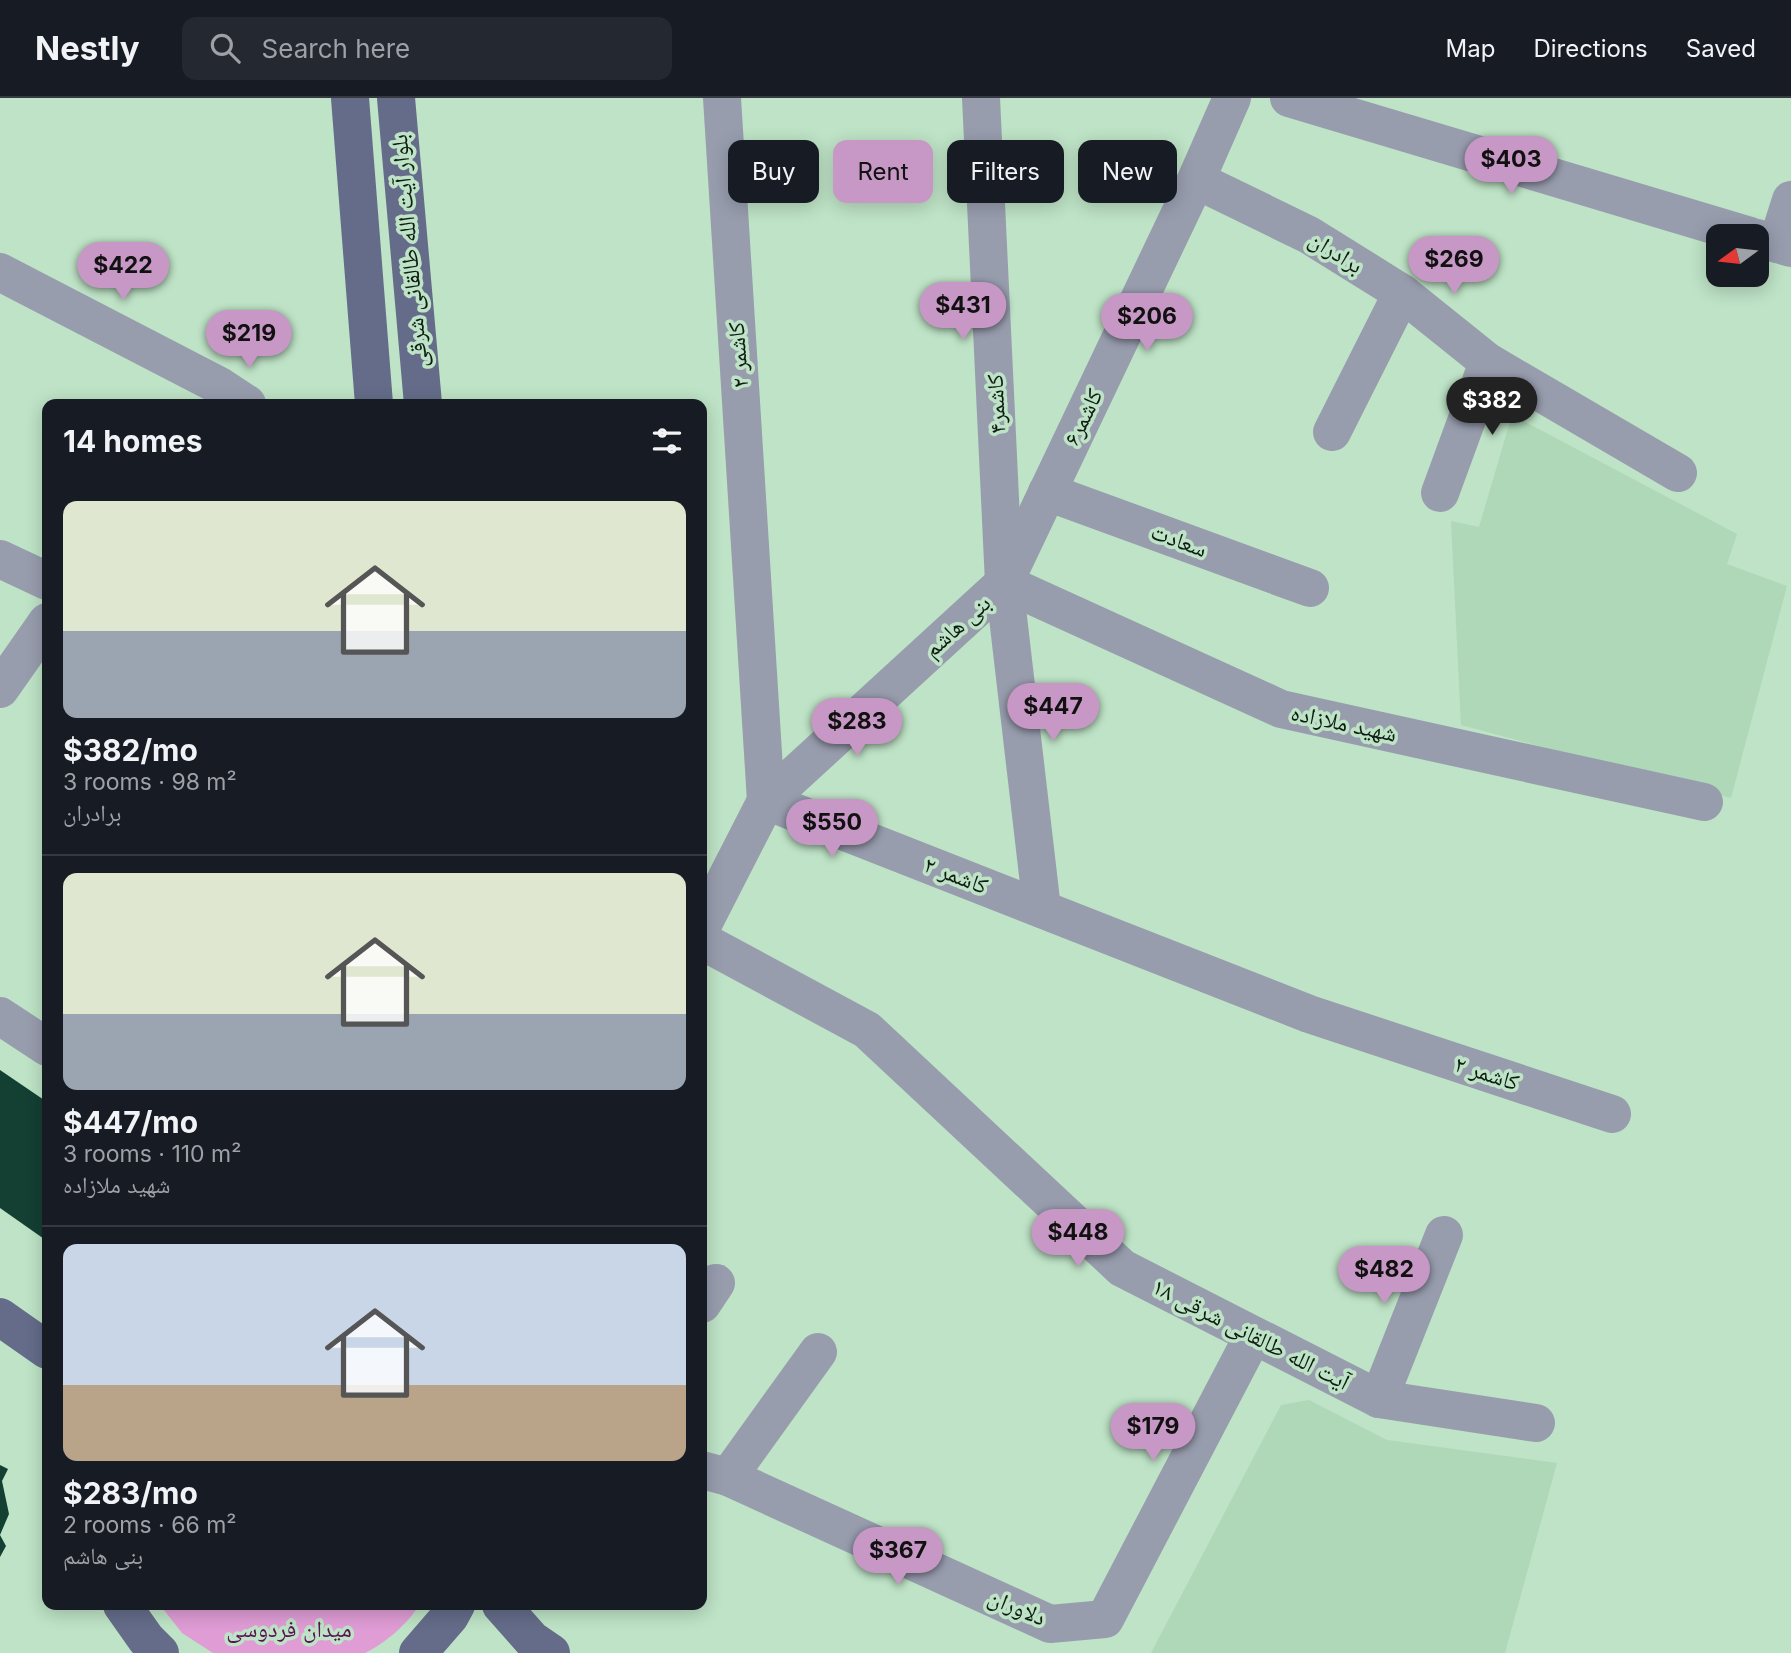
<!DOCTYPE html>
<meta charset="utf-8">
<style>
:root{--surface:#171b24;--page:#242831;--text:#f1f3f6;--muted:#9ea1a6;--line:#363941;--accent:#c798c5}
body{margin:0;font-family:Inter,"Noto Naskh Arabic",sans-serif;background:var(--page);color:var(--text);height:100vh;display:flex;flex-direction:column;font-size:26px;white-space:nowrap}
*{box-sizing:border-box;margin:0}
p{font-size:23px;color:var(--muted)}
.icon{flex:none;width:38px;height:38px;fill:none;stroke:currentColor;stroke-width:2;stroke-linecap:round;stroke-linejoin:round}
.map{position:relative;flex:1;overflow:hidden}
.sheet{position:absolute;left:42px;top:301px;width:665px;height:1211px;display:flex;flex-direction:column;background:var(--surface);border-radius:14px;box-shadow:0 4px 18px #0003}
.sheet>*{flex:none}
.top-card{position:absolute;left:728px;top:42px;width:665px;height:63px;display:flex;gap:14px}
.needle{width:46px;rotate:255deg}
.controls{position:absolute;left:1706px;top:126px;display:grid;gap:14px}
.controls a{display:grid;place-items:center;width:63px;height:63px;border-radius:14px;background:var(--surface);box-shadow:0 4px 18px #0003;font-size:35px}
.price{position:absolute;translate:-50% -60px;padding:0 16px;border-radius:24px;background:var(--accent);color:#111;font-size:23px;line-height:46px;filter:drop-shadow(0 2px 4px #0008)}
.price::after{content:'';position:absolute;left:50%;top:42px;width:21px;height:16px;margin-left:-10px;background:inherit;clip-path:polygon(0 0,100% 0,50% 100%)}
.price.current{background:#222;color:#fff}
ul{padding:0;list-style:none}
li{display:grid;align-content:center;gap:14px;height:371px;padding:0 21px}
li+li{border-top:2px solid var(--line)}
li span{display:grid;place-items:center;height:217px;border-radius:14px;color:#555}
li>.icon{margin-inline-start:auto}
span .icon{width:126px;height:126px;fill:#fffc;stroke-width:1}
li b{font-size:30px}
h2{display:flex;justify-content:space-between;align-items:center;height:84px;padding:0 21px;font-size:30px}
.pill{padding:0 24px;border-radius:14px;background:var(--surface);box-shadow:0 4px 18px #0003;font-size:24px;line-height:63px}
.pill.current{background:var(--accent);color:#111}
header{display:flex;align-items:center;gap:42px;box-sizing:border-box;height:98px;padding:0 35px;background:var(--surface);border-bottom:2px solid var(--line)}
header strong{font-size:33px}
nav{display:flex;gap:38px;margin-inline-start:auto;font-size:24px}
.search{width:490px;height:63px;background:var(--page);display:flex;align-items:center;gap:18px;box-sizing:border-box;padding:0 24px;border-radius:14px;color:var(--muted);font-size:26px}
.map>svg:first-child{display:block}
.built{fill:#aed8b8}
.green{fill:#df9cd5}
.building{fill:#143f33}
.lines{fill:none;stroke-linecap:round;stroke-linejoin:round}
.minor{stroke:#989dae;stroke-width:38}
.tertiary{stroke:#989dae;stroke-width:38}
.primary{stroke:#646c89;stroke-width:38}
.labels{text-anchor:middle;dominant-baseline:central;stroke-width:7;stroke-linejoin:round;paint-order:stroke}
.street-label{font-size:23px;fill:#0e1c12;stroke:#bee3c6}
.park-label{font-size:23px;fill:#591353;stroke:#bee3c6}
</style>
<header>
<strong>Nestly</strong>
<div class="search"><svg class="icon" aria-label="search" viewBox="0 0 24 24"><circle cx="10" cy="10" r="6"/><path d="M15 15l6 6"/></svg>Search here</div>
<nav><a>Map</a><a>Directions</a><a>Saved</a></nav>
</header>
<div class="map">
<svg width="1791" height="1555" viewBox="0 0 1791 1555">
<rect width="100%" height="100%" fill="#bee3c6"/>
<g class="built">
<path d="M1512 317 1737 436 1727 466 1787 488 1731 700 1461 627 1451 423 1479 429Z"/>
<path d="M1309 1302 1387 1342 1557 1365 1505 1555H1151L1281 1307Z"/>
</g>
<path class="green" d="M160 1507H159H419C410 1524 383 1547 365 1555H213L182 1535Z"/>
<g class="building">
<path d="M0 972 47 1004V1143L0 1110Z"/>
<path d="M0 1367 8 1371 2 1383 9 1416 0 1437Z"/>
<path d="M0 1437 6 1448 0 1459Z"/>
</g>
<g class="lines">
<g class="minor">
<path d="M722 0 766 703 1309 916 1612 1016"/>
<path d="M981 0 1004 485 1042 811"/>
<path d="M1196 82 1309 137 1402 195 1488 264 1678 375"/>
<path d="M1777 146 1791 102"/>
<path d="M0 174 218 287 247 306"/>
<path d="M1332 334 1402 195"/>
<path d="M1047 394 1310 490"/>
<path d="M1440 395 1488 264"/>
<path d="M0 461 47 483"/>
<path d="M1004 485 1281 611 1704 704"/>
<path d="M0 591 47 524"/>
<path d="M702 828 766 703 1004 485 1196 82 1232 0"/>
<path d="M702 843 867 932 1122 1170 1379 1301 1536 1325"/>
<path d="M0 918 47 949"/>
<path d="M702 1206 716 1185"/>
<path d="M1379 1301 1444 1137"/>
<path d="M702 1372 728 1379 1050 1526 1105 1521 1253 1238"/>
<path d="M728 1379 818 1254"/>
</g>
<g class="tertiary">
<path d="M1289 0 1750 138"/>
<path d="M1757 140 1791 150"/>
</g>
<g class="primary">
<path d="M350 0 374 306"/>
<path d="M396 0 423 306"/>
<path d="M0 1219 47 1252"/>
<path d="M122 1507 146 1541 160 1555"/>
<path d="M501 1507 532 1542 551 1555"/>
<path d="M418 1555 450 1518 456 1507"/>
</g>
</g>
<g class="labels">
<g class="street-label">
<text transform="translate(409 153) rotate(-95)">بلوار آیت الله طالقانی شرقی</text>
<text transform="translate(1336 154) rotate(32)">برادران</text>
<text transform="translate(738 257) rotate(-94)">کاشمر ۲</text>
<text transform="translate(996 306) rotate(-93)">کاشمر۴</text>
<text transform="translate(1083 319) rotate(-64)">کاشمر۶</text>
<text transform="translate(1179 442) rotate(20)">سعادت</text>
<text transform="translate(957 528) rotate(-42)">بنی هاشم</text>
<text transform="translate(1344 625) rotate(12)">شهید ملازاده</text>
<text transform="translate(956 777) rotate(21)">کاشمر ۲</text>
<text transform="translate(1487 975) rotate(18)">کاشمر ۲</text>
<text transform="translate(1251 1236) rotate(27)">آیت الله طالقانی شرقی ۱۸</text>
<text transform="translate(1017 1509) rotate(23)">دلاوران</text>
</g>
<g class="park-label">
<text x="289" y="1531">میدان فردوسی</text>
</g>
</g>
</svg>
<div class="controls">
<a><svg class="needle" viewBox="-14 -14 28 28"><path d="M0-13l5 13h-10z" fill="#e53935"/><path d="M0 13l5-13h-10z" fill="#9ea1a6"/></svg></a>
</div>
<b class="price" style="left:1511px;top:98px">$403</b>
<b class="price" style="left:1454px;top:198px">$269</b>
<b class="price" style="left:123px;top:204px">$422</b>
<b class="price" style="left:963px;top:244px">$431</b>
<b class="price" style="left:1147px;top:255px">$206</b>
<b class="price" style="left:249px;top:272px">$219</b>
<b class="price current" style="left:1492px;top:339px">$382</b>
<b class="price" style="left:1053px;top:645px">$447</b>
<b class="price" style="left:857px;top:660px">$283</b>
<b class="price" style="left:832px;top:761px">$550</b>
<b class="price" style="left:1078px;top:1171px">$448</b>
<b class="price" style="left:1384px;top:1208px">$482</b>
<b class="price" style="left:1153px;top:1365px">$179</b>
<b class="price" style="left:898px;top:1489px">$367</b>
<div class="top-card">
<a class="pill">Buy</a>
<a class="pill current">Rent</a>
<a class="pill">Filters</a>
<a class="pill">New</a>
</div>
<section class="sheet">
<h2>14 homes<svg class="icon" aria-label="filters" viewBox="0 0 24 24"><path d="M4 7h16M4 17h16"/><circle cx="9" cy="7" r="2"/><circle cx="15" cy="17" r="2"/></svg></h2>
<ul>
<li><span style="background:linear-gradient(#dfe7d0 60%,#9aa5b1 0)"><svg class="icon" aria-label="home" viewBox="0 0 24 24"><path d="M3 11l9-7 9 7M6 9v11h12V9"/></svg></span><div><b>$382/mo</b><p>3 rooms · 98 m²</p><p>برادران</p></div></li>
<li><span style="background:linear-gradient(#dfe7d0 65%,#9aa5b1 0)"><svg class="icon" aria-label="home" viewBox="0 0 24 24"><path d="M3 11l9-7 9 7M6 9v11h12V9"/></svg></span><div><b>$447/mo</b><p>3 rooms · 110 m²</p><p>شهید ملازاده</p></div></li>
<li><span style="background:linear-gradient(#c9d6e8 65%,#b9a48a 0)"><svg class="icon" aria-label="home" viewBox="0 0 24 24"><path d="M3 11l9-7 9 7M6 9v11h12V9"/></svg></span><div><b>$283/mo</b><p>2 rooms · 66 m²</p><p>بنی هاشم</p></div></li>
</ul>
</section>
</div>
